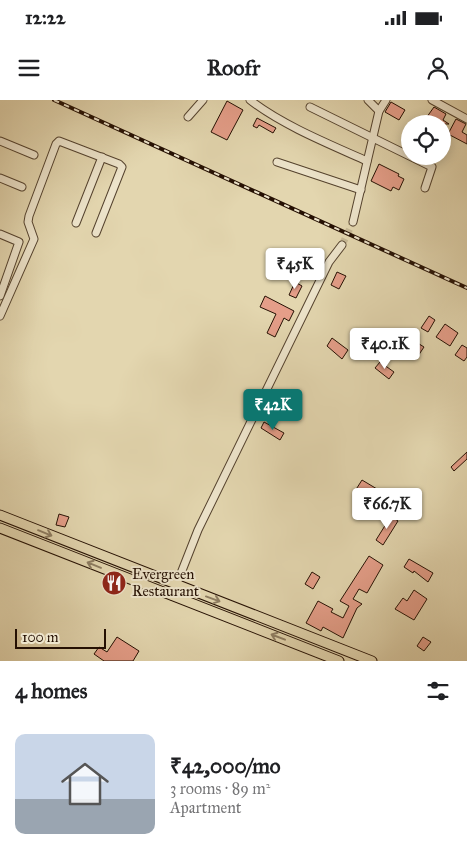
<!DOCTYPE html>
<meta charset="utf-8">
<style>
:root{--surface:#fff;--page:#f6f6f6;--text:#202124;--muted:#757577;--accent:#0f766e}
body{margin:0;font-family:"IM FELL Great Primer",serif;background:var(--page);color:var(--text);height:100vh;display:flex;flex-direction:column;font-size:19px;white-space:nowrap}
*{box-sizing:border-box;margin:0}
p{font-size:16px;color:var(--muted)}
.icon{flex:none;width:28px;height:28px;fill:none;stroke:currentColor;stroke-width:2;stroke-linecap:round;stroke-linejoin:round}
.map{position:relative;height:561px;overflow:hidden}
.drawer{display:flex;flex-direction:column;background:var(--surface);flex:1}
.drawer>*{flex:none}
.controls{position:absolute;left:401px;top:15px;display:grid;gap:10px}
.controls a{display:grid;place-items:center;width:50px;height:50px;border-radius:50%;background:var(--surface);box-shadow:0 2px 12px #0003;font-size:25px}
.scale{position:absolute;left:15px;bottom:12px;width:91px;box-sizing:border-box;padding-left:5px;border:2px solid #251003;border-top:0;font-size:14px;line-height:18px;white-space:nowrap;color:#251003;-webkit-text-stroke:4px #ede4cb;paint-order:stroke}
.price{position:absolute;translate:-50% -42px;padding:0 11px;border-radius:5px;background:#fff;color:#222;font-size:16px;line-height:32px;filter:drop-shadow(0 1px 2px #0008)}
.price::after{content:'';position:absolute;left:50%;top:30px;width:15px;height:11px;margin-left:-8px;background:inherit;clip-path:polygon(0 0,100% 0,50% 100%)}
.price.active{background:var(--accent);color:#fff}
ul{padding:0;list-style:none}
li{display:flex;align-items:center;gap:15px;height:125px;padding:0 15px}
li span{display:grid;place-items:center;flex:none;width:140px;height:100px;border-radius:10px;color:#555}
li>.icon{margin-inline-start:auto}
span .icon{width:60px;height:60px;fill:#fffc;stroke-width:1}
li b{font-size:21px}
h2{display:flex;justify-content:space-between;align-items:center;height:60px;padding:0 15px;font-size:21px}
.status{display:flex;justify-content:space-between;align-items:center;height:35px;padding:0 25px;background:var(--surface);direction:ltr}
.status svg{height:14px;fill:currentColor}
header{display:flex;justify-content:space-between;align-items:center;height:65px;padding:0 15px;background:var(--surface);font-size:22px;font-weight:700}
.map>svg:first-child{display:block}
.building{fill:#e59e89;stroke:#251003}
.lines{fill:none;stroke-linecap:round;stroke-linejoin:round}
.minor-tunnel{stroke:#c6b895;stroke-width:7;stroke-dasharray:7 3.5;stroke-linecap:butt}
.minor-casing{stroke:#54422e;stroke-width:9}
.major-casing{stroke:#251003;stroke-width:11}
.minor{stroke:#ede4cb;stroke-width:7}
.major{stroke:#e3d6af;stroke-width:9}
.rail-casing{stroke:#251003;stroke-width:4}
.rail{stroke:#ede4cb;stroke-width:2;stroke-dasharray:5.5;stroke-linecap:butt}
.oneway{stroke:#8e7d62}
.labels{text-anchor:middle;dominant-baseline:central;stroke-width:4;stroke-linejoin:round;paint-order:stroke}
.poi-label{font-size:15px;fill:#251003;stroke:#ede4cb;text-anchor:start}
</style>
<div class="status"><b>12:22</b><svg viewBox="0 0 49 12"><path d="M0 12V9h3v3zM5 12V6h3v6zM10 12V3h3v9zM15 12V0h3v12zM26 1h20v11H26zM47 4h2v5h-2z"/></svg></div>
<header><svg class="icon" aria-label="menu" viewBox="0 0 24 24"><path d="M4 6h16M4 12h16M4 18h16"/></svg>Roofr<svg class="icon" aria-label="person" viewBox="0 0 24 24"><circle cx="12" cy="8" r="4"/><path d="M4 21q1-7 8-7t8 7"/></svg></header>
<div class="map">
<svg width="467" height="561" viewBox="0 0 467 561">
<rect width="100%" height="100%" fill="#e3d6af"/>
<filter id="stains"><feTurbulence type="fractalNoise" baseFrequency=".004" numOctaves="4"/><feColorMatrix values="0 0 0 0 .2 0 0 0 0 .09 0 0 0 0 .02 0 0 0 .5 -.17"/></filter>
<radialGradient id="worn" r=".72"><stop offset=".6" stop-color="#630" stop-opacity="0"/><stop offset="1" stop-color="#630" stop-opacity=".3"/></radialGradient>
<g class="building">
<path d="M227 1 243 10 227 40 211 32Z"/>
<path d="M391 2 405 10 399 20 385 12Z"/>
<path d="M434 7 446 14 443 20 449 24H429L424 21Z"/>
<path d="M257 18 276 28 273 33 259 25 257 28 253 26Z"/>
<path d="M456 19 466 24 462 32 467 35V44L448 34Z"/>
<path d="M379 64 399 74 398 76 404 79 399 90 393 87 391 91 371 81Z"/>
<path d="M337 172 346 176 339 189 331 185Z"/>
<path d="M295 182 302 186 296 198 289 195Z"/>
<path d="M265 196 294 211 289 221 284 218 275 237 267 233 276 214 260 207Z"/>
<path d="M429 216 435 220 428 232 421 228Z"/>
<path d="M445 224 458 233 450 246 436 237Z"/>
<path d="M408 237 424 247 416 259 401 249Z"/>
<path d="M332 238 348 250 342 259 327 246Z"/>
<path d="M462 245 467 248V257L464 261 455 255Z"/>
<path d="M380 262 394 272 389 279 375 268Z"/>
<path d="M264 322 284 333 280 340 261 328Z"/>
<path d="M467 352V359L454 371 451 367Z"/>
<path d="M362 380 377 389 370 400 355 391Z"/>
<path d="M59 414 69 417 65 427 56 425Z"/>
<path d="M391 416 398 421 383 445 376 440Z"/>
<path d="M369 456 383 465 367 493 359 489 353 499 362 504 357 508 343 538 323 527 321 531 306 523 318 501 333 509 331 512 343 518 349 506 340 501Z"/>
<path d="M409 459 433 473 428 482 414 471 413 473 404 467Z"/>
<path d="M312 472 320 477 313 489 305 484Z"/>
<path d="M414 490 427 499 414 520 395 509 403 498 407 501Z"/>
<path d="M117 537 139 551 133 561H104L94 554 99 547 107 552Z"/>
<path d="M423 537 431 542 424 551 417 546Z"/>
</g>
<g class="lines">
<path class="minor-tunnel" d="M342 145 353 122"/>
<defs>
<g id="minor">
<path d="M250 0C282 25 329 44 367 61"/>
<path d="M368 0 379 11"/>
<path d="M432 0 467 19"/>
<path d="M310 7 432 67 425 88"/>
<path d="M188 17 203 0"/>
<path d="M0 41 34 55"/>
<path d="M277 62 361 90"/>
<path d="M0 78 22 87"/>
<path d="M353 122 379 11 386 0"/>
<path d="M76 123 102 57"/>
<path d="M0 134 19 142 0 196"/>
<path d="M0 216 34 139 28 122 29 116 56 44 59 41 119 64 122 67 96 133"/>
<path d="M172 496 198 430 329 162 342 145"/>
</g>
<g id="major">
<path d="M0 415 372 561"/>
<path d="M0 428 339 561"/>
</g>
</defs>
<use href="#minor" class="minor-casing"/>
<use href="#major" class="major-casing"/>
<use href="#minor" class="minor"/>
<use href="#major" class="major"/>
<defs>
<path id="rail" d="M54 0 467 188"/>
</defs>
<use href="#rail" class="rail-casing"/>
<use href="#rail" class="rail"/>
</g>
<defs><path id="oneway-shaft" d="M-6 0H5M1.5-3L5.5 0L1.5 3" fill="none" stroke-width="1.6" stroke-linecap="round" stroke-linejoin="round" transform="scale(1.25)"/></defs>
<g class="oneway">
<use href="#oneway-shaft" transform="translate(45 433) rotate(22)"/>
<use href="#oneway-shaft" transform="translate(94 465) rotate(-158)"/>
<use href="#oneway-shaft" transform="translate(213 499) rotate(20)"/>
<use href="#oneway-shaft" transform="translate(278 537) rotate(-159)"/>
</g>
<defs>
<symbol id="restaurant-disc" viewBox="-11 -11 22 22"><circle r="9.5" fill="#8f2418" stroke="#ede4cb"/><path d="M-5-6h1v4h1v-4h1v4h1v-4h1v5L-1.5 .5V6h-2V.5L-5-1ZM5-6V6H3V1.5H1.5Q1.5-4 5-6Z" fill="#fff"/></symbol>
</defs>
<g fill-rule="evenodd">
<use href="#restaurant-disc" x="100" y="469" width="28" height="28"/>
</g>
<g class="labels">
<g class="poi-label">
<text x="132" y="474">Evergreen<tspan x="132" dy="17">Restaurant</tspan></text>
</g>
</g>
<rect width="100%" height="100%" filter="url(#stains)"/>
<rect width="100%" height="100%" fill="url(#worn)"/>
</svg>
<div class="controls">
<a><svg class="icon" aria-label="locate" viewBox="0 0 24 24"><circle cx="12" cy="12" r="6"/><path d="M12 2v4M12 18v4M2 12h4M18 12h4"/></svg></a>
</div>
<div class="scale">100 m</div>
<b class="price" style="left:295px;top:190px">₹45K</b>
<b class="price" style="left:385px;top:270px">₹40.1K</b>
<b class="price active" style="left:273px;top:331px">₹42K</b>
<b class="price" style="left:387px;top:430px">₹66.7K</b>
</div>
<section class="drawer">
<h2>4 homes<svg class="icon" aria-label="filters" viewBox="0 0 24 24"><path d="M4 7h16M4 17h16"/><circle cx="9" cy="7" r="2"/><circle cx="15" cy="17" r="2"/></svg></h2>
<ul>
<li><span style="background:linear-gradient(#c9d6e8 65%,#9aa5b1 0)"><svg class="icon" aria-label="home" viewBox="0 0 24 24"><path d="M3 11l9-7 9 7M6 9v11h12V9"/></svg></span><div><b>₹42,000/mo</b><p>3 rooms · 89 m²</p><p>Apartment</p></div></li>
</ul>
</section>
